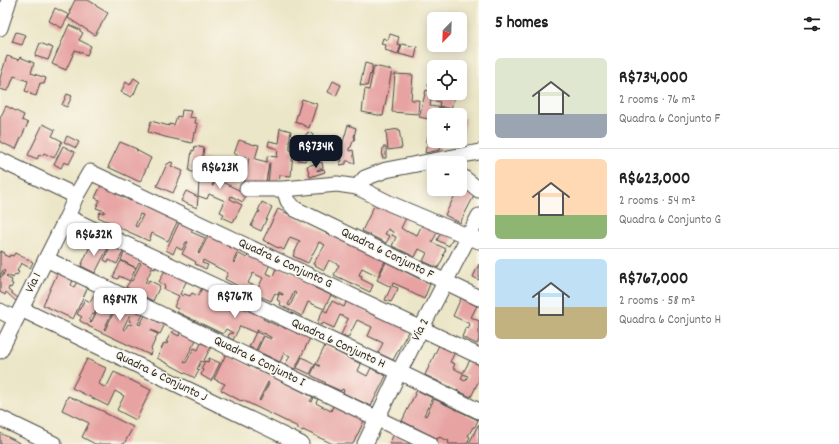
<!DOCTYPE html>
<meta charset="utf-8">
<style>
:root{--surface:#fff;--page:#f2f2f2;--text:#222;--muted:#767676;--line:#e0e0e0;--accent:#111827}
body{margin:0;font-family:Dekko,sans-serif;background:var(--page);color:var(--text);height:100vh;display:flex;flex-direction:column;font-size:15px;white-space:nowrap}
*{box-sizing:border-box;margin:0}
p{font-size:13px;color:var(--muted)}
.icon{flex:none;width:22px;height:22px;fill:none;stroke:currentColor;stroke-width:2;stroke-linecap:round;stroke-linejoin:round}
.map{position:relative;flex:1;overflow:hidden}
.side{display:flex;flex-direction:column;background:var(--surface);width:360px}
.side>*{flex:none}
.needle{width:26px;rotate:203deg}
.controls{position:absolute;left:427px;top:12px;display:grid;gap:8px}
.controls a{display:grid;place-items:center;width:40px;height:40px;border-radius:6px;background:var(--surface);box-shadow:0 2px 10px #0003;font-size:20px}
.price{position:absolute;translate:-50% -34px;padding:0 9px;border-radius:8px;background:#fff;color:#222;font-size:13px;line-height:26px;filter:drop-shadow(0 1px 2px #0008)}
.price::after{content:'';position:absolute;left:50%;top:24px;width:12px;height:9px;margin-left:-6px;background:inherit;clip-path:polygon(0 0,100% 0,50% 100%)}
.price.on{background:var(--accent);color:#fff}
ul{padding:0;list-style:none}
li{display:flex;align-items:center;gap:12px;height:100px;padding:0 16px}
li+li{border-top:1px solid var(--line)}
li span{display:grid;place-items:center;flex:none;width:112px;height:80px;border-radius:6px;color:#555}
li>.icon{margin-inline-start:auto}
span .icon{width:48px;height:48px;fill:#fffc;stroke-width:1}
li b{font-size:17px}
h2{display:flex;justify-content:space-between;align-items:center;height:48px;padding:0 16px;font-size:17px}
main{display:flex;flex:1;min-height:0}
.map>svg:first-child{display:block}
.building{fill:#e7a3a2;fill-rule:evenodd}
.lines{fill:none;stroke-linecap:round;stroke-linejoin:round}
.minor-casing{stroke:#484743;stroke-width:17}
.minor{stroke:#fff;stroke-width:15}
.labels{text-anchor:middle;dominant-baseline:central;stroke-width:3;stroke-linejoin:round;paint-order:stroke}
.street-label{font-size:13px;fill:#2b2b2b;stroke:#fbf7ec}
</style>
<main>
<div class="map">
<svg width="479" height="444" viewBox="0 0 479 444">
<rect width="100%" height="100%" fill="#fbf7ec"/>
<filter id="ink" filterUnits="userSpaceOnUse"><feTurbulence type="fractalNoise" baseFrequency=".025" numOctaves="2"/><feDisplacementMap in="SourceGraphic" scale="8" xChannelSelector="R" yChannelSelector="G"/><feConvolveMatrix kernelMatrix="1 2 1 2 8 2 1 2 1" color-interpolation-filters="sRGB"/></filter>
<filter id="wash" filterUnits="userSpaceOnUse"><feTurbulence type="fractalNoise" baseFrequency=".012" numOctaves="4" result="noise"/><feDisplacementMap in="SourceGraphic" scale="16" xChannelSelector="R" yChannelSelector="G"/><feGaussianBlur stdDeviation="0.9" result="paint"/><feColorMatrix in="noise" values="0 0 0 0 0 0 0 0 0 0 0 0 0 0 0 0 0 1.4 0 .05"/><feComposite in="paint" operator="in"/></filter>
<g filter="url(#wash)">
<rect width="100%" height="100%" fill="#ece6c8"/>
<g id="blocks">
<g class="building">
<path d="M75 0H88L96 5V6L108 13 95 35 68 18 71 13 69 12Z"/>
<path d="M55 8 69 15 62 28 49 21Z"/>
<path d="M69 25 80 30V31L83 33 79 40 91 46 87 55 75 50 66 70 52 64Z"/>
<path d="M16 32 26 35 22 45 12 42Z"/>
<path d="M390 34 399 37 397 44 401 45 398 54 385 50 386 45 381 44 383 38 388 40Z"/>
<path d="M40 43 53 48 48 60 35 56Z"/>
<path d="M402 44 417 47 415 58 399 54Z"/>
<path d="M7 56 19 60 20 57 34 63 31 73 46 78 44 84 40 83 36 96 30 94 31 93 25 91 28 81 14 76 9 89H8L7 91 0 89V78Z"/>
<path d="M365 63 372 65V71L371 75 370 74 367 86 360 85Z"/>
<path d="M374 66 392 70 383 116 362 112 365 89 369 90Z"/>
<path d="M432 71H434V93H451L450 96 454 97 451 109 439 106 440 102 431 100 430 106 443 108 441 115H434V120L419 117 426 90 429 91 430 87 428 86Z"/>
<path d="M395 74 413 75 411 100H419L418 114 392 112Z"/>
<path d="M134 78 140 82 138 84 134 94 131 97 121 92 126 82 130 85Z"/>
<path d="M333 81 341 85 336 96 328 92Z"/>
<path d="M67 94 72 96 67 107 62 105Z"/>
<path d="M302 99 317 104 309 128 301 124 300 123V124L295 122Z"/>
<path d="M6 106 24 115 22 120 28 123 16 149 0 142V118Z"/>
<path d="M182 110 191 111 189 117 196 118 195 123 198 124 196 133H194L192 143 165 137 148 132 151 121 169 126V124L174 125 177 116 181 117Z"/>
<path d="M460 118 466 119 462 138 460 137Z"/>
<path d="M432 121H434V141H442L440 150 425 153 428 136 429 137Z"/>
<path d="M43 124 55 130 52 136 62 141 54 158 44 153 42 156 39 155 37 159 28 155Z"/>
<path d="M348 125 356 128 354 137 355 138 354 141H353L351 147 349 148V151L353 150 355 163H351L349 161H346V164L340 165V161H342L340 152Z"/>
<path d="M280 128 291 131 289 143H290V150L293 151 291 176 280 175 279 185 268 184 270 163H269L265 188 255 187 256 181H255V185L244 184 249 158 234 154 239 140 255 145V144L259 145 255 159 267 162V156L277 157 278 149 268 146 269 141 279 143 280 136H279Z"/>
<path d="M399 129 402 148 388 150 386 131Z"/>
<path d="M308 132 313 134 307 152 305 161 298 160 306 134H307Z"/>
<path d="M67 136 79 142 76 148 64 142Z"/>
<path d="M120 142 137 149 136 150 151 158 140 182 108 167Z"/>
<path d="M63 146 75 152 69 164 64 162 61 168 54 164Z"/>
<path d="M195 146 204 148 200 174 189 171 192 150 194 151Z"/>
<path d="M383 147H386V158H382Z"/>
<path d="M204 158 221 163 212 186H213L216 179 247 194 243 202 231 196 230 199 242 205 233 222 222 217 224 214 220 212 225 201 209 194 207 199 198 196 199 182H201V173Z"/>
<path d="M170 162 173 163 171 166 183 171 173 193 157 186 167 164H168Z"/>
<path d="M322 162 323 168 317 170V171L324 169 325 172 310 177 307 166Z"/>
<path d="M103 181 122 190 119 195 131 201 132 198 179 218 168 241 152 233 149 241 118 227V226L98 217 100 212 104 213 105 211 96 208 100 200 95 198ZM140 214 143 215 137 227 135 226Z"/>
<path d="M460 184 476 192 460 223 445 215 458 189H460Z"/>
<path d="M186 191 198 197 197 208 181 201Z"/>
<path d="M262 202 272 207 261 231 251 226 258 212 259 213 260 211H258Z"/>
<path d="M380 202 407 216 401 228 407 232 408 231 417 235 423 223 438 231 432 242 446 249 443 255 444 256 438 268 423 261 427 253 419 249 415 257 392 246 396 237 392 235 393 232 388 229 385 234 390 236 386 243 362 231 374 206 377 208Z"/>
<path d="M278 209 325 231 324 232 385 261 378 276 362 268 359 275 362 276 361 279 373 285 370 292 334 275 339 265 329 260 324 270 313 264 325 245 319 242 308 263 293 256 300 241 290 237 284 250 278 247V248L263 240Z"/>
<path d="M181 219 194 226 191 232 205 238 198 253 199 254 210 232 240 247 233 262 235 263 239 254 247 258 249 252 271 262 266 273 273 276 277 266 316 285 315 288 331 295 324 309 308 302 302 316 280 305 281 302 277 300 279 294 283 295V294L279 292 278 295 275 293 271 301 255 294 263 278 253 273 248 283 255 286 252 292 241 286 240 287 225 279 228 273 203 260 202 263 208 265 206 269 195 264 196 262 182 254 188 242H186L182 250 176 247 173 254 166 250ZM294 292 296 293 290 306 288 305Z"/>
<path d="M441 232 453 238 449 246 437 240Z"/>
<path d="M97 243 108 248 95 273 81 266 91 244 96 246Z"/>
<path d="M111 245 124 250 117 264 109 260 108 262 104 260Z"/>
<path d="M126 249 157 264 155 269 152 268 145 283 147 284 149 280 160 286 153 301 126 287 130 281 119 276 118 279 113 277 121 261 136 268 130 280 132 281 141 263 139 262 136 268 121 260Z"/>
<path d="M1 251 5 253 4 255 9 257 10 255 13 256 15 253 33 262 30 268 21 263 17 271 19 272 17 275 15 274 13 278 7 275 6 277 12 280 11 283 13 284 11 288 9 287 8 290 19 299 17 302 6 292 5 295 0 292V276L2 277 5 271 3 270 0 276V253Z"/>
<path d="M386 262 430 284 424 299 408 291 409 290 393 283 392 286 398 288 397 291 391 302 385 300 391 287 377 280Z"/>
<path d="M479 264V280L473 277Z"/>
<path d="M166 268 188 278 180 294 183 296 184 294 190 296 192 293 198 296 203 286 264 316 263 319 278 326V324L286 329 287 328 310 338 295 369 285 365 290 356 284 353 280 362 257 351 264 336 271 339 272 338 265 334V333L264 334 257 330 256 333 240 326 233 340 228 337 229 334 233 333 226 329 223 334 177 312 178 309 174 307 179 296 164 289 165 286 159 282Z"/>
<path d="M58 272 73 280 71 285 74 287 77 282 88 287 73 319 43 305Z"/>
<path d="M96 291 143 314 138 324 140 325 145 315 165 324 160 334 151 330V331L158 334 151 349 152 350 150 355 88 326V325L80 321V319L82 317 77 314 85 299 90 302ZM99 304 100 305 91 323H90L91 321 89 320 92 314 94 315ZM113 311 114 312 105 330 104 329ZM129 316H131L129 321 132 323 131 325 128 324 125 330 123 329Z"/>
<path d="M461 298 477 306 471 317 479 321V340L477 344 462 337 466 327 468 329 470 324 453 316Z"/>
<path d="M347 300 363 307 362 309 377 317 378 315 409 330 393 360 378 353 383 343 368 336 372 327 357 320 348 338 341 335 348 319 340 315 334 328 323 323 322 325 317 323 323 310 327 312 332 301 344 307Z"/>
<path d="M172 331H173V333L179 336 180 332 196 340 184 362 186 363 194 348 198 350 201 343 211 347 203 362 201 361 197 369 199 370 195 378 157 358 164 343 167 344 168 342H166Z"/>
<path d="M256 332 263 335 256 350 249 347Z"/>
<path d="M439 345 455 352 450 362 455 364 453 368 463 373 470 360 479 364V380L471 397 425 375ZM463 374 468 376 465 381 461 379Z"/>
<path d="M325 346 361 364 358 371 367 376 371 368 386 376 371 406 343 393 344 390 342 389 341 391 325 384 326 383 311 375 316 364 320 366 316 364Z"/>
<path d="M226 354 260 371V370L313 397 310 401 312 402 314 397 318 399 316 403 329 410 331 411 333 406 364 421 353 444H333L303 430 302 431 298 429V427L242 400 241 401 221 390 225 384 214 379ZM268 382 269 383 260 401 259 400Z"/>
<path d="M302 357 315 364 310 374 297 368Z"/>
<path d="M209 358 220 363 211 381 201 375 203 370 201 369 205 361 208 362Z"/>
<path d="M87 359 106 368 99 384 106 388 114 372 151 390 136 420 117 410 124 396 115 391 108 406 72 388Z"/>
<path d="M417 390 432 398 424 415 426 416 434 399 478 420 475 427H473L468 436 470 437 467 444H449L448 443 449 441 439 437 438 439 402 421Z"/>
<path d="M68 396 105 412V413L133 427 124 444H95L82 437 89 423 62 410Z"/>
<path d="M479 424V444H469L476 429Z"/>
<path d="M0 433 14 440 21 444H0Z"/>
<path d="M394 434 411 442 410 444H389Z"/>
</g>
</g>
</g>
<g filter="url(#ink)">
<use href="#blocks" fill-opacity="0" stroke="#484743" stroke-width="1"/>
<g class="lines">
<defs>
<g id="minor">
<path d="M0 28 9 0"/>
<path d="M0 160 76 196"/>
<path d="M460 175 479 190"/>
<path d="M357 187 391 204 479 241"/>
<path d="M247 189H284L337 184 357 187 365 178 386 170 479 152"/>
<path d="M284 189 288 201 295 209 479 298"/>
<path d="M67 217 399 372 479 411"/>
<path d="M46 259 430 444"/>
<path d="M21 309 301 444"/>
<path d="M0 311 16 319"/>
<path d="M0 351 67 217 76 196 90 172 479 356"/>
<path d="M0 418 54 444"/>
<path d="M365 444 399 372 479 216"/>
</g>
</defs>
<use href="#minor" class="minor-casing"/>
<use href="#minor" class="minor"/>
</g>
</g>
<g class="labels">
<g class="street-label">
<text transform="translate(387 254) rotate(26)">Quadra 6 Conjunto F</text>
<text transform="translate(285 264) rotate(25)">Quadra 6 Conjunto G</text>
<text transform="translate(34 283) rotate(-64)">Via 1</text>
<text transform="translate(421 330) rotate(-63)">Via 2</text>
<text transform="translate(338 344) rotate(25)">Quadra 6 Conjunto H</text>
<text transform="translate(259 362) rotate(26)">Quadra 6 Conjunto I</text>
<text transform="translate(161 377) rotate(26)">Quadra 6 Conjunto J</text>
</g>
</g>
</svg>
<div class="controls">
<a><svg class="needle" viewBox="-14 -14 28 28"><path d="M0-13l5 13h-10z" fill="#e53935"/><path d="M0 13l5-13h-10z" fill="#767676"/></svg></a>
<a><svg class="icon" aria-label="locate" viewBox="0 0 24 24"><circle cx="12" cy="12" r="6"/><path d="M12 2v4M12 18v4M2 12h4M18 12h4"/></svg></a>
<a>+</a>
<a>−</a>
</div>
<b class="price on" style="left:316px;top:169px">R$734K</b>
<b class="price" style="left:220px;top:190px">R$623K</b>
<b class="price" style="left:94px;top:257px">R$632K</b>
<b class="price" style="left:235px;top:319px">R$767K</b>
<b class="price" style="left:120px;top:322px">R$847K</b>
</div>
<section class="side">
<h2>5 homes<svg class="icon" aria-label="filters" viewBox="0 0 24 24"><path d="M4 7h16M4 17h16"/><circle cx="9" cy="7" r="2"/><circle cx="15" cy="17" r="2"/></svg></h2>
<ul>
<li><span style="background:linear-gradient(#dfe7d0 70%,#9aa5b1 0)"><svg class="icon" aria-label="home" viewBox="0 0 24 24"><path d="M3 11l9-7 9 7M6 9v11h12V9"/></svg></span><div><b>R$734,000</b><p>2 rooms · 76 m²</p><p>Quadra 6 Conjunto F</p></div></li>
<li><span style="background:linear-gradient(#ffd9b3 70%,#8fb573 0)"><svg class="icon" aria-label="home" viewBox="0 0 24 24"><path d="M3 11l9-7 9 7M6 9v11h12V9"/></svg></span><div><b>R$623,000</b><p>2 rooms · 54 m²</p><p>Quadra 6 Conjunto G</p></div></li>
<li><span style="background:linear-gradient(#bfe0f5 60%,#c2b280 0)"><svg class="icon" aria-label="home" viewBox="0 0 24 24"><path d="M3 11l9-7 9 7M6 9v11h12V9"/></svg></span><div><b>R$767,000</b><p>2 rooms · 58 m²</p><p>Quadra 6 Conjunto H</p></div></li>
</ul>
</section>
</main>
